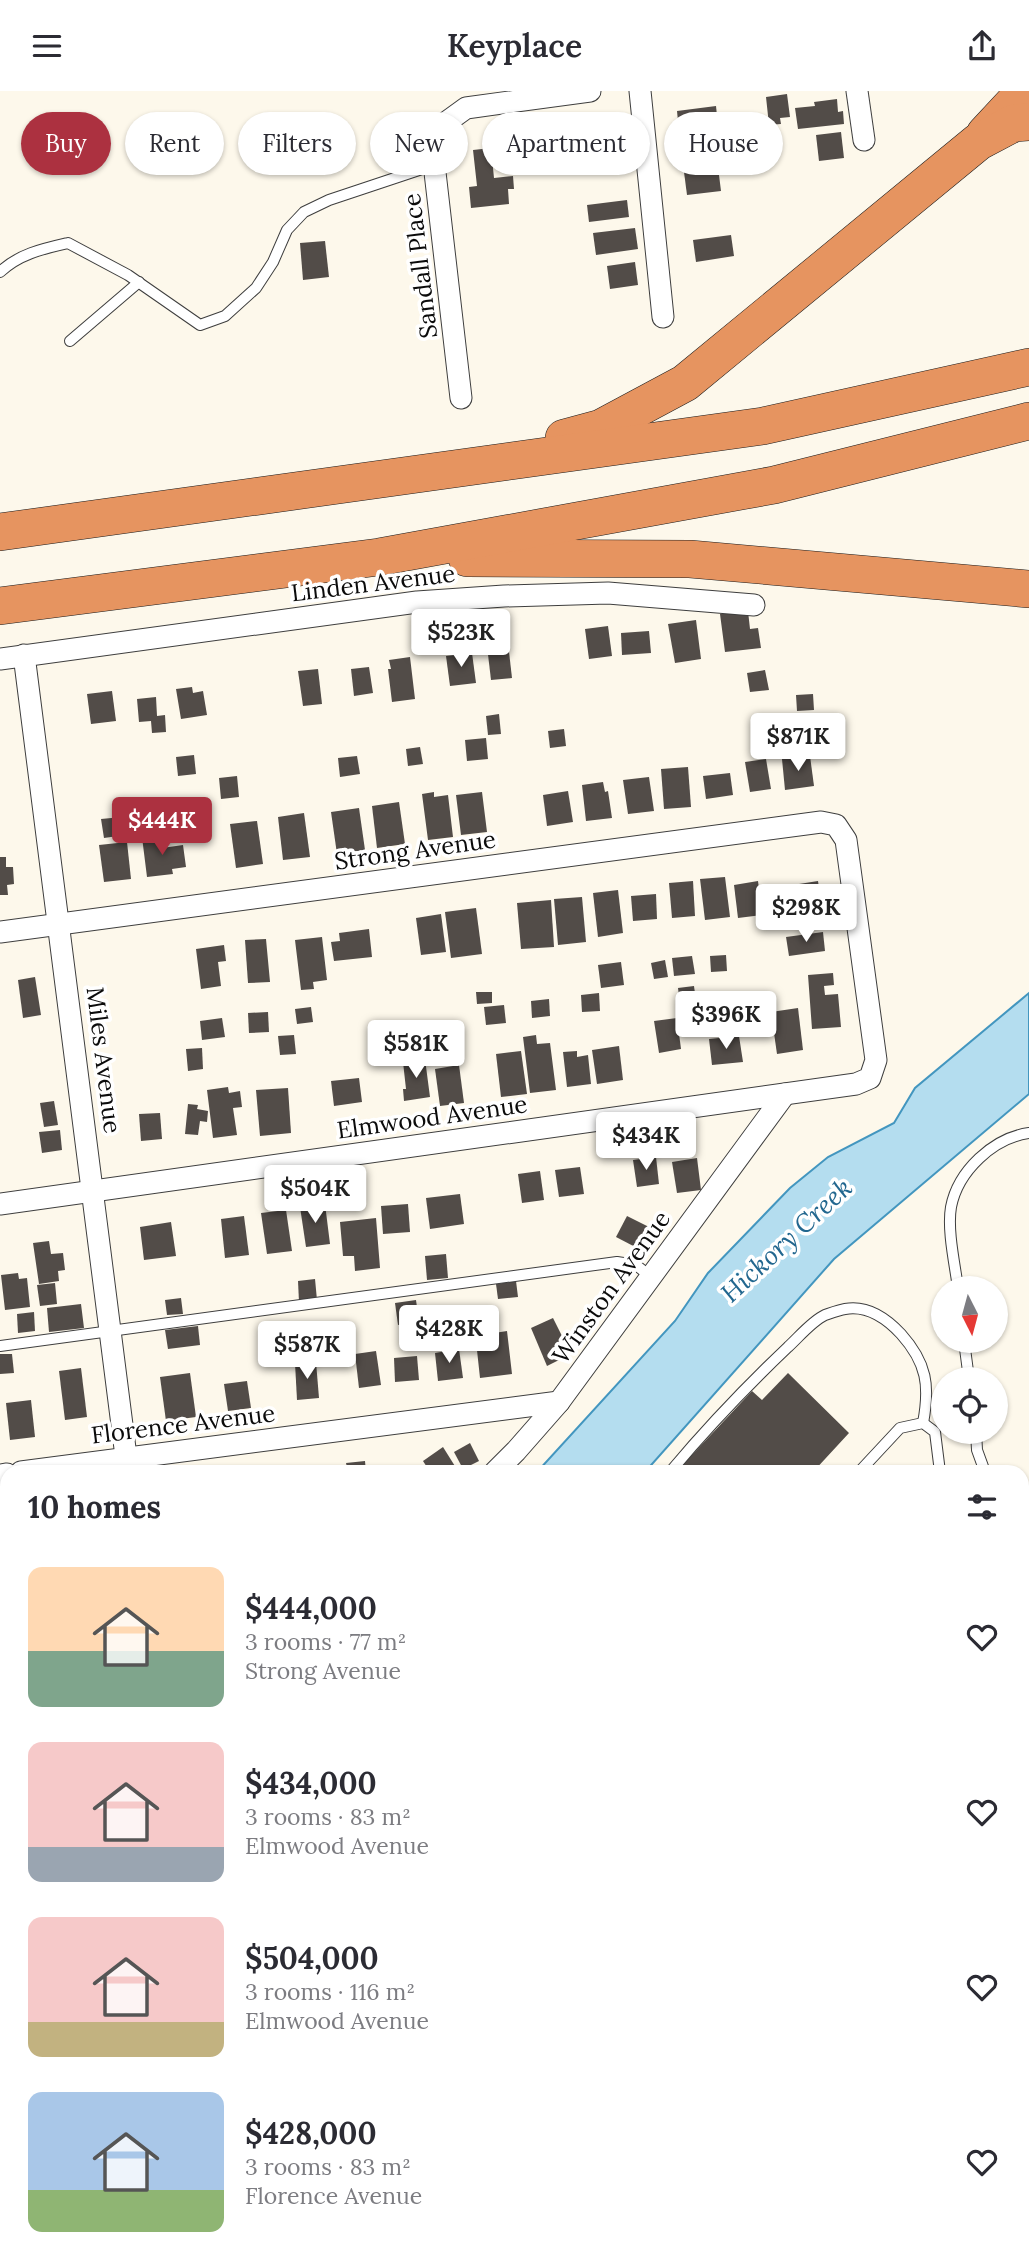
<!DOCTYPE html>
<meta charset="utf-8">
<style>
:root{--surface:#fff;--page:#f7f7f7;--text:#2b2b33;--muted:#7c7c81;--accent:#ac3140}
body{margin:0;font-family:Lora,serif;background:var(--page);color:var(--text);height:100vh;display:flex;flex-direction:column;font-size:26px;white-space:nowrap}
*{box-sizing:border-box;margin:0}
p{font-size:23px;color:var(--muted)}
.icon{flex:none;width:38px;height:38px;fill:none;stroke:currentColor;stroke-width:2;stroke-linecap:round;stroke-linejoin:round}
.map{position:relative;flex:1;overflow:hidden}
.drawer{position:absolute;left:0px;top:1374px;width:1029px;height:800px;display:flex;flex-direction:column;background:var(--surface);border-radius:21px 21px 0 0;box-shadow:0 2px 5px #0004}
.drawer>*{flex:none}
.banner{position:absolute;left:21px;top:21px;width:987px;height:63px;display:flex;gap:14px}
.needle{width:46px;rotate:174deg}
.buttons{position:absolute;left:931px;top:1185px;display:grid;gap:14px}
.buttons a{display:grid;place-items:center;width:77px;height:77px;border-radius:50%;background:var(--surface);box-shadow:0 2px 5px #0004;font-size:35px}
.price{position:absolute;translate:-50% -60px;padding:0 16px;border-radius:7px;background:#fff;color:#222;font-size:23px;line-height:46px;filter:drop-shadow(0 2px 4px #0008)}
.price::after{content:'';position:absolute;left:50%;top:42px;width:21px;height:16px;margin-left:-10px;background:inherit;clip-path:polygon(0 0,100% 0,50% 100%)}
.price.selected{background:var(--accent);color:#fff}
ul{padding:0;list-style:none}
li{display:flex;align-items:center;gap:21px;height:175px;padding:0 28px}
li span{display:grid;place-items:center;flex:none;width:196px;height:140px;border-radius:14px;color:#555}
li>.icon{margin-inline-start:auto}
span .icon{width:84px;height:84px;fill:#fffc;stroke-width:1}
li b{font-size:30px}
h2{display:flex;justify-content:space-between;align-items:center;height:84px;padding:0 28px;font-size:30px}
.chip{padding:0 24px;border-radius:32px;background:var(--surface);box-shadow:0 2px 5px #0004;font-size:24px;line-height:63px}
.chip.selected{background:var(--accent);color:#fff}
header{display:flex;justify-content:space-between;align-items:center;height:91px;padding:0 28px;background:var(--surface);font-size:32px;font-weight:600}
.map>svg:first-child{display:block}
.water{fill:#b4ddef;stroke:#4396bf;stroke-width:2}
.building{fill:#524c48}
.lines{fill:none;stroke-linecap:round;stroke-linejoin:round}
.service-casing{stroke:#3e3e3e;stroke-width:12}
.minor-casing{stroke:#3e3e3e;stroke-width:23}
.tertiary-casing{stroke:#3e3e3e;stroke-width:26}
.motorway-casing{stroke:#1c1c1c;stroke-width:38}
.service{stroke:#fff;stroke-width:10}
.minor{stroke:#fff;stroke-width:21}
.tertiary{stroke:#fff;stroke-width:24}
.motorway{stroke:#e69460;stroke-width:37}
.labels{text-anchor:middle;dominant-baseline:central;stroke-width:7;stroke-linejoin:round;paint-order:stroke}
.street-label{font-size:24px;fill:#0b0b0b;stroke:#fff}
.water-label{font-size:26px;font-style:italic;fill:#22678f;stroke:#fff}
</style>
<header><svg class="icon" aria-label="menu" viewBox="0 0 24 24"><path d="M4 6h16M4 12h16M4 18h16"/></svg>Keyplace<svg class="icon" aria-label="share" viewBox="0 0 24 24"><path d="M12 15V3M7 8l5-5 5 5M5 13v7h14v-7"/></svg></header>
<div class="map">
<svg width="1029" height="2172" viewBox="0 0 1029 2172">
<rect width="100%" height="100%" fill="#fdf8eb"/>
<path class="water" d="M1029 902V1003L834 1168 645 1381H537L675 1230 708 1182 790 1097 828 1066 894 1032 915 997Z"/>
<g class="building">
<path d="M787 3 790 26 780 27 781 33 769 34 766 6Z"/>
<path d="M837 8 838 21 843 20 844 33 798 38 795 17 815 15 814 11Z"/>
<path d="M716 15 718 34 679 40 677 20Z"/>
<path d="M841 41 844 67 819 70 816 44Z"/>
<path d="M719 46 722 69 683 73 681 51Z"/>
<path d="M491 57 494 87 513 85 514 98H508L509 113 471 117 469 96 477 95 473 59Z"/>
<path d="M718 76 721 100 687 104 684 81Z"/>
<path d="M627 109 629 126 589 131 587 114Z"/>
<path d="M635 137 638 158 596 164 593 142Z"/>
<path d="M731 144 734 165 696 171 693 149Z"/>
<path d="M325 150 329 186 303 189 300 152Z"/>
<path d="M635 171 638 194 610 198 607 175Z"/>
<path d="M748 520 750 538 758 537 761 557 725 561 720 523Z"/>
<path d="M696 529 701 568 675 572 668 533Z"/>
<path d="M608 535 612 565 589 568 585 538Z"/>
<path d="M649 540 651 562 622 564 621 542Z"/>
<path d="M508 552 512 587 491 589 487 555Z"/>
<path d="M472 562 476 592 450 595 446 565Z"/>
<path d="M410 566 415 608 392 611 388 578H391L389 569Z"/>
<path d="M369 576 373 602 354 605 351 578Z"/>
<path d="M318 578 322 613 303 615 298 580Z"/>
<path d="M765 579 769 599 750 601 747 582Z"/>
<path d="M192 596 193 602 203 600 207 624 181 628 176 598Z"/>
<path d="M112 600 116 630 91 633 87 603Z"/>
<path d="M813 603 814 619 797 620 796 604Z"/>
<path d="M156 606 157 625 165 624 166 641 152 642 151 630 139 631 137 608Z"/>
<path d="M499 623 501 643 488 644 486 625Z"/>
<path d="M564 638 566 655 550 657 548 640Z"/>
<path d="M486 647 488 668 467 670 465 649Z"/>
<path d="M420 656 423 673 408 675 406 658Z"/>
<path d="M194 664 196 683 178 685 176 666Z"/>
<path d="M357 665 360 683 340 686 338 667Z"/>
<path d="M810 665 814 695 785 699 782 668Z"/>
<path d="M766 668 771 698 750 701 745 671Z"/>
<path d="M688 676 691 716 664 718 661 678Z"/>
<path d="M730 682 733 704 706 708 703 685Z"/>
<path d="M237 685 239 706 221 708 219 687Z"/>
<path d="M649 686 654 720 628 723 623 689Z"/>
<path d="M603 691 605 701 608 700 612 727 586 730 582 694Z"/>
<path d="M568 700 573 731 547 735 543 704Z"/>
<path d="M434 701V706L448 704 453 746 428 749 422 703Z"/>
<path d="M482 701 487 741 461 744 456 704Z"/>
<path d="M399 711 405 753 377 757 372 715Z"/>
<path d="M359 717 365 759 337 763 331 721Z"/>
<path d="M304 722 310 766 283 769 278 726Z"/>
<path d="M122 726 125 744 104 747 101 728Z"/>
<path d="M257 730 263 773 236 777 230 733Z"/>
<path d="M160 744 162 757 183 754 186 776 172 778 173 783 147 786 142 746Z"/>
<path d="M127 751 131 788 104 791 99 754Z"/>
<path d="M0 766H6V776H13L14 793 7 794 8 804H0Z"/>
<path d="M725 786 730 826 705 829 700 788Z"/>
<path d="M693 790 695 825 672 827 669 792Z"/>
<path d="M758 790 762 824 738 827 734 794Z"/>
<path d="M818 790 823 825 776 832 774 819 783 817 780 796Z"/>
<path d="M618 799 623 842 598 846 593 802Z"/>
<path d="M656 803 657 828 633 830 631 805Z"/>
<path d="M582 806 586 851 558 854 554 808Z"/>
<path d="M551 809 554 856 521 858 517 812Z"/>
<path d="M476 817 482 863 451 867 445 821Z"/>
<path d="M441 823 446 861 421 864 416 827Z"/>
<path d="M369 838 372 866 334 870 331 851 340 850 339 842Z"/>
<path d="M823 841 825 860 789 865 786 846Z"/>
<path d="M322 846 327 889 313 891 314 898 301 899 295 849Z"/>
<path d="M266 848 270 891 248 892 245 849Z"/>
<path d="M224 854 226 870 218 871 221 895 201 898 196 858Z"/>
<path d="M726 864 727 880 711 881 710 865Z"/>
<path d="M692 865 695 883 674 885 672 867Z"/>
<path d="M665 869 668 886 654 888 651 872Z"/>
<path d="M621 871 624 894 601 897 598 874Z"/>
<path d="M833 882 834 894 824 895 825 904 838 903 841 936 812 938 808 884Z"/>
<path d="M35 886 41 924 23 927 18 889Z"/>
<path d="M694 895 696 910 680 912 678 897Z"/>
<path d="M476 901H492V912L477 913Z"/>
<path d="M599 902 600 920 582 921 581 904Z"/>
<path d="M549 908 550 925 532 927 531 910Z"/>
<path d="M504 914 506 932 486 934 484 916Z"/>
<path d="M311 916 313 931 297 933 295 918Z"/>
<path d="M798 917 803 959 777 963 771 921Z"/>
<path d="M268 921 269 941 249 942 248 922Z"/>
<path d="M222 927 225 946 202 949 200 930Z"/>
<path d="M677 927 681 958 659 962 654 930Z"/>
<path d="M294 944 296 963 280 964 278 945Z"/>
<path d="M536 944 537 953 550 952 556 999 530 1002 523 946Z"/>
<path d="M739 945 743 971 712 974 709 948Z"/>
<path d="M619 955 623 989 597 993 592 959Z"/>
<path d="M202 957 203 978 188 980 186 958Z"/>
<path d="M521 960 527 1003 501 1006 496 963Z"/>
<path d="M577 960V966L588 964 591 993 567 996 563 961Z"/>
<path d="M425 968 430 1006 404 1010 403 998H406L403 971Z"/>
<path d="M459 974 464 1012 440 1015 435 978Z"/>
<path d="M359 987 362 1011 334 1015 331 990Z"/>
<path d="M228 996 229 1002 240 1000 242 1016 233 1017 237 1044 213 1047 207 999Z"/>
<path d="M288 997 291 1042 260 1045 256 999Z"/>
<path d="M54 1010 58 1034 44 1036 40 1012Z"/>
<path d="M188 1013 198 1014 197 1018 208 1020 207 1031 200 1030 198 1044 185 1043Z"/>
<path d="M160 1022 162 1048 141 1050 139 1023Z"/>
<path d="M60 1039 62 1059 42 1062 39 1041Z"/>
<path d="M656 1066 659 1093 637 1096 633 1069Z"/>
<path d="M697 1067 701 1099 677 1102 672 1071Z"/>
<path d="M580 1076 584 1103 559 1106 555 1079Z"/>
<path d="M540 1080 544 1109 522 1112 518 1083Z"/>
<path d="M460 1103 464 1133 430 1138 426 1107Z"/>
<path d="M325 1113 330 1153 306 1156 300 1116Z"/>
<path d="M408 1113 410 1141 383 1143 381 1115Z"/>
<path d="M286 1119 292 1160 267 1163 261 1122Z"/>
<path d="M244 1125 249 1164 225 1167 221 1128Z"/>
<path d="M627 1125 651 1137 641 1159 616 1146Z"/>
<path d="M376 1127 380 1177 355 1180 354 1165H343L340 1131Z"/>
<path d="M171 1131 176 1165 144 1169 140 1136Z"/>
<path d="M49 1150 51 1163 63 1162 65 1179 58 1180 59 1190 39 1193 33 1152Z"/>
<path d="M446 1163 448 1187 427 1189 425 1165Z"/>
<path d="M18 1182 19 1188 27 1187 30 1216 5 1219 1 1184Z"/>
<path d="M315 1188 317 1209 299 1211 298 1190Z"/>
<path d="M516 1190 518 1206 498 1208 496 1193Z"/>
<path d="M55 1192 57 1213 40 1215 37 1194Z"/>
<path d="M181 1207 183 1223 167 1224 165 1209Z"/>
<path d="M416 1209 419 1231 398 1234 395 1212Z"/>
<path d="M81 1213 84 1237 49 1241 47 1217Z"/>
<path d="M34 1221 35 1240 18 1242 17 1223Z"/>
<path d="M553 1227 571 1263 547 1275 531 1237Z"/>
<path d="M198 1235 200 1254 168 1258 165 1239Z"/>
<path d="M507 1240 512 1283 480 1287 476 1250 489 1248 488 1243Z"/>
<path d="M459 1258 463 1287 438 1290 435 1262Z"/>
<path d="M376 1260 381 1294 359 1297 355 1263Z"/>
<path d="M0 1263H12L14 1282 0 1283Z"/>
<path d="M417 1265 419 1289 395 1291 394 1267Z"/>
<path d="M316 1271 319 1307 297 1309 295 1272Z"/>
<path d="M81 1277 87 1326 65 1329 59 1280Z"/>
<path d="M190 1282 196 1326 166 1330 160 1286Z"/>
<path d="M788 1282 849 1342 813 1381H676L752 1300 762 1309Z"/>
<path d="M247 1290 251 1317 228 1320 224 1293Z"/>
<path d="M31 1309 35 1346 10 1349 6 1312Z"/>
<path d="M470 1352 479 1370 463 1378 454 1361Z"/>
<path d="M443 1356 458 1380 456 1381H430L423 1370Z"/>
<path d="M365 1370 366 1381H348L346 1372Z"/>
<path d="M7 1432V1469L0 1470V1433Z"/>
<path d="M1029 1541V1592L1022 1593V1542Z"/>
<path d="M7 1582V1609L0 1610V1583Z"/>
<path d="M7 1689V1716L0 1717V1690Z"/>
<path d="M1029 1789V1832L1022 1833V1790Z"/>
<path d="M7 1796V1817L0 1818V1797Z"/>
<path d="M1029 1890V1909L1022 1910V1892Z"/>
<path d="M7 1959V2000L0 2001V1960Z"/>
<path d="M3 2108 7 2145 0 2146V2109Z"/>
<path d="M836 2166H875L876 2172H837Z"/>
<path d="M953 2166H982V2172H954Z"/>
</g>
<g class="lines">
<defs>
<g id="service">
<path d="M0 181C19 163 42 158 68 152L128 184 200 234 225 225 256 197 273 171 287 139 304 121 329 109 434 74"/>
<path d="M70 250 139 191"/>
<path d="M958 1197C955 1174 947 1139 951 1116 958 1080 993 1047 1029 1042"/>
<path d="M964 1250 969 1288"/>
<path d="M0 1255 617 1171 636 1174 651 1186"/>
<path d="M976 1340 977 1359 985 1381"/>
<path d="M670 1381C707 1337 747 1295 788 1256 799 1246 812 1230 825 1224 831 1222 839 1219 845 1218 867 1214 887 1228 901 1243 927 1272 930 1295 923 1332"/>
<path d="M859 1381 900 1337 923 1332 935 1341 940 1381"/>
<path d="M1022 1427 1029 1430"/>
<path d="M0 1792 7 1791"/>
<path d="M0 2055 7 2054"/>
<path d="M772 2166V2172"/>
</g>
<g id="minor">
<path d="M640 0 663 226"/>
<path d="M857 0 864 49"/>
<path d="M461 307 433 64 437 38 466 17 590 0"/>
<path d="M24 564 128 1381"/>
<path d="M0 568 417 511 504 505 608 502 754 514"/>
<path d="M0 841 821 731 836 734 846 749 876 969 870 987 856 993 0 1113"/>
<path d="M21 1381 559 1311"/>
<path d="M495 1381 516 1360 559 1311 785 1003"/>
<path d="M0 1384 7 1383"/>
<path d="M1022 1752 1029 1751"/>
<path d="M0 1917 7 1916"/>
<path d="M1022 2046 1029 2045"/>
<path d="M293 2166 294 2172"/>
<path d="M629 2166 630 2172"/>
<path d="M903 2166V2172"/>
<path d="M50 2172 92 2166"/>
</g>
<g id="tertiary">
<path d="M1022 1502 1029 1501"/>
<path d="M0 1652 7 1651"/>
</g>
<g id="motorway">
<path d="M985 43 1025 0"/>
<path d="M564 347 601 337 685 292 978 51 1014 32 1029 31"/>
<path d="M0 441 763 335 1029 276"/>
<path d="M467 467 690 468 1029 498"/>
<path d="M0 515 379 466 774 394 1029 330"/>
</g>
</defs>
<use href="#service" class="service-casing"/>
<use href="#minor" class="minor-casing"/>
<use href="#tertiary" class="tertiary-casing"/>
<use href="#motorway" class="motorway-casing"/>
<use href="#service" class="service"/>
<use href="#minor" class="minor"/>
<use href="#tertiary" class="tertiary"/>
<use href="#motorway" class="motorway"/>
</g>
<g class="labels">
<g class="street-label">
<text transform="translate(420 175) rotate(-97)">Sandall Place</text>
<text transform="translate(373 492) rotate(-7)">Linden Avenue</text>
<text transform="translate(415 759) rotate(-8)">Strong Avenue</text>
<text transform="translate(104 969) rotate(83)">Miles Avenue</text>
<text transform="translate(432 1026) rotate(-8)">Elmwood Avenue</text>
<text transform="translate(611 1196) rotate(-54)">Winston Avenue</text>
<text transform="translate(183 1333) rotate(-7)">Florence Avenue</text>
</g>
<g class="water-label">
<text transform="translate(786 1149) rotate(-43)">Hickory Creek</text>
</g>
</g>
</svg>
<div class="buttons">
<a><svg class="needle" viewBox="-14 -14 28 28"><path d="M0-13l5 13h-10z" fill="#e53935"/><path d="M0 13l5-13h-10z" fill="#7c7c81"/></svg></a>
<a><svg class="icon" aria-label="locate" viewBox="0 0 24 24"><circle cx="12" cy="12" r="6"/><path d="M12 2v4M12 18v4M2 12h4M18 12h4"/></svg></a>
</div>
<b class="price" style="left:461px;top:578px">$523K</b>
<b class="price" style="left:798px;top:682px">$871K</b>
<b class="price selected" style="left:162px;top:766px">$444K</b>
<b class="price" style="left:806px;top:853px">$298K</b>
<b class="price" style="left:726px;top:960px">$396K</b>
<b class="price" style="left:416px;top:989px">$581K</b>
<b class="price" style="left:646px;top:1081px">$434K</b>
<b class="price" style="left:315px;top:1134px">$504K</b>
<b class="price" style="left:449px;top:1274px">$428K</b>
<b class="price" style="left:307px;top:1290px">$587K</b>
<div class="banner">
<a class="chip selected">Buy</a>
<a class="chip">Rent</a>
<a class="chip">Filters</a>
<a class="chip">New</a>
<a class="chip">Apartment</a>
<a class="chip">House</a>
</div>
<section class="drawer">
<h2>10 homes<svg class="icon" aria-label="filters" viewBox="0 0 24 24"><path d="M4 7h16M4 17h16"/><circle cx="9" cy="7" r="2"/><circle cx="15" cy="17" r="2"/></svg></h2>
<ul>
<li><span style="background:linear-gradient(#ffd9b3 60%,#7fa58c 0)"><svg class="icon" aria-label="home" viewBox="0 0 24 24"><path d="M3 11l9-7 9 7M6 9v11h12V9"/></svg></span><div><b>$444,000</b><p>3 rooms · 77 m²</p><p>Strong Avenue</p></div><svg class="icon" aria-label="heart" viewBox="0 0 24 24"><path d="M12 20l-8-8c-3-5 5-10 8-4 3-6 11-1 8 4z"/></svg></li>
<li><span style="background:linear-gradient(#f6c9c9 75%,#9aa5b1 0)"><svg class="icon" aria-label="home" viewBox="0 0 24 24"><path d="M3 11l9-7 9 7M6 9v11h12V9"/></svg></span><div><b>$434,000</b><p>3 rooms · 83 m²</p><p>Elmwood Avenue</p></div><svg class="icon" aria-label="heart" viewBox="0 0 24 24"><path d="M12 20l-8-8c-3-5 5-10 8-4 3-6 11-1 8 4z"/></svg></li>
<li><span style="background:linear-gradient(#f6c9c9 75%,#c2b280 0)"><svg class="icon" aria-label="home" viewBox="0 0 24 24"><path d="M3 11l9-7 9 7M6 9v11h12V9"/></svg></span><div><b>$504,000</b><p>3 rooms · 116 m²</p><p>Elmwood Avenue</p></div><svg class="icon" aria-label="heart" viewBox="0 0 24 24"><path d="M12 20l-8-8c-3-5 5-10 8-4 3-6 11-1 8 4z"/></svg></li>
<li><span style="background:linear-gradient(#a9c7e8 70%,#8fb573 0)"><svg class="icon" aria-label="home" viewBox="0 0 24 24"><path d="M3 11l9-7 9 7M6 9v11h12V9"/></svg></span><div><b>$428,000</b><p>3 rooms · 83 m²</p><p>Florence Avenue</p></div><svg class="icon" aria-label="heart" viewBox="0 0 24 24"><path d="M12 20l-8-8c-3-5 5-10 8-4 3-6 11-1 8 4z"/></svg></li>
</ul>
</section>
</div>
